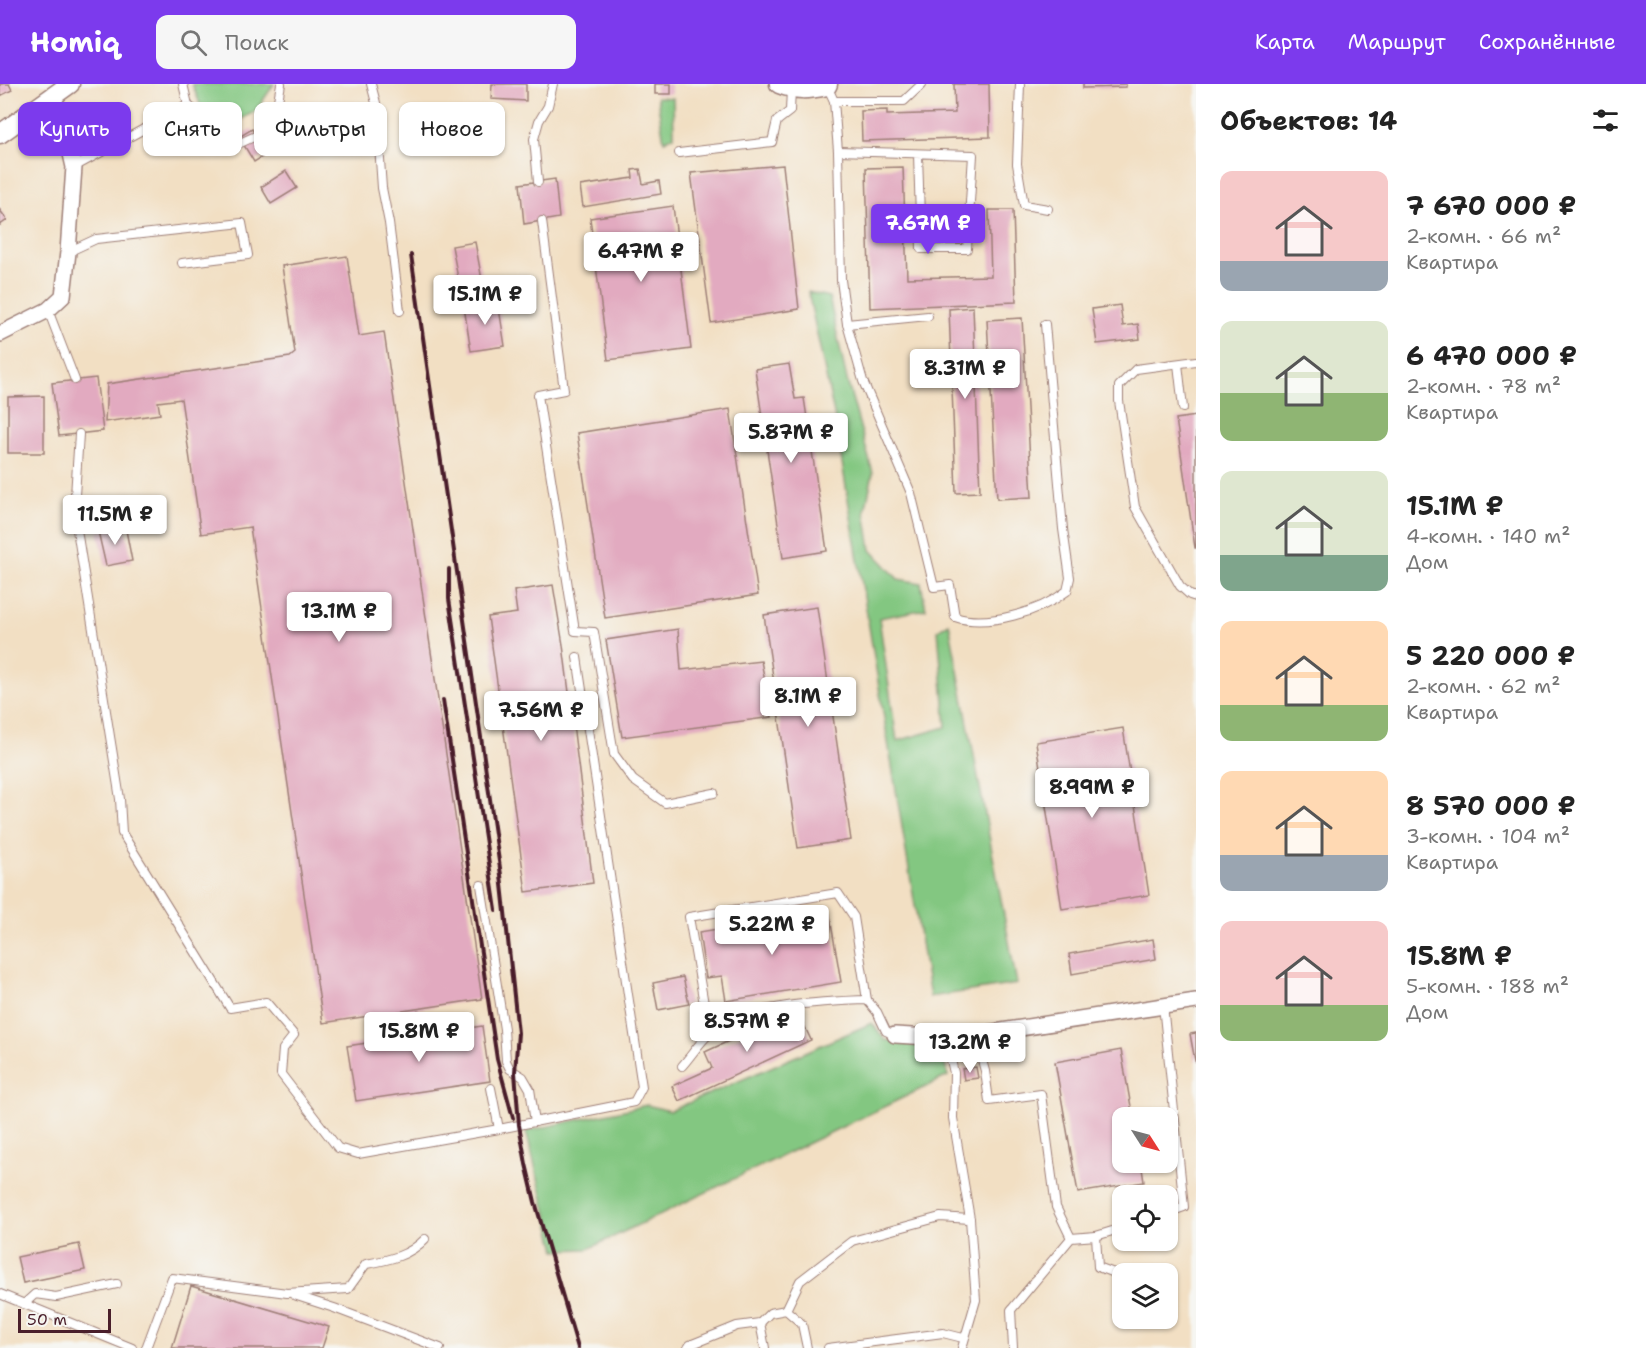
<!DOCTYPE html>
<html lang="ru">
<meta charset="utf-8">
<style>
:root{--surface:#fff;--page:#f6f6f6;--text:#222;--muted:#767676;--accent:#7c3aed}
body{margin:0;font-family:"Shantell Sans",sans-serif;background:var(--page);color:var(--text);height:100vh;display:flex;flex-direction:column;font-size:22px;white-space:nowrap}
*{box-sizing:border-box;margin:0}
p{font-size:20px;color:var(--muted)}
.icon{flex:none;width:33px;height:33px;fill:none;stroke:currentColor;stroke-width:2;stroke-linecap:round;stroke-linejoin:round}
.map{position:relative;flex:1;overflow:hidden}
.drawer{display:flex;flex-direction:column;background:var(--surface);width:450px}
.drawer>*{flex:none}
.top-card{position:absolute;left:18px;top:18px;width:570px;height:54px;display:flex;gap:12px}
.needle{width:39px;rotate:126deg}
.tools{position:absolute;left:1112px;top:1023px;display:grid;gap:12px}
.tools a{display:grid;place-items:center;width:66px;height:66px;border-radius:12px;background:var(--surface);box-shadow:0 2px 4px #0004;font-size:30px}
.scale{position:absolute;left:18px;bottom:15px;width:93px;box-sizing:border-box;padding-left:6px;border:3px solid #4a1f2b;border-top:0;font-size:16px;line-height:21px;white-space:nowrap;color:#4a1f2b;-webkit-text-stroke:4px #f6f6f2;paint-order:stroke}
.price{position:absolute;translate:-50% -51px;padding:0 14px;border-radius:6px;background:#fff;color:#222;font-size:20px;line-height:39px;filter:drop-shadow(0 2px 3px #0008)}
.price::after{content:'';position:absolute;left:50%;top:36px;width:18px;height:14px;margin-left:-9px;background:inherit;clip-path:polygon(0 0,100% 0,50% 100%)}
.price.current{background:var(--accent);color:#fff}
ul{padding:0;list-style:none}
li{display:flex;align-items:center;gap:18px;height:150px;padding:0 24px}
li span{display:grid;place-items:center;flex:none;width:168px;height:120px;border-radius:12px;color:#555}
li>.icon{margin-inline-start:auto}
span .icon{width:72px;height:72px;fill:#fffc;stroke-width:1}
li b{font-size:26px}
h2{display:flex;justify-content:space-between;align-items:center;height:72px;padding:0 24px;font-size:26px}
.pill{padding:0 21px;border-radius:12px;background:var(--surface);box-shadow:0 2px 4px #0004;font-size:21px;line-height:54px}
.pill.current{background:var(--accent);color:#fff}
header{display:flex;align-items:center;gap:36px;box-sizing:border-box;height:84px;padding:0 30px;background:var(--accent);color:#fff}
header strong{font-size:28px}
nav{display:flex;gap:33px;margin-inline-start:auto;font-size:21px}
.search{width:420px;height:54px;background:var(--page);display:flex;align-items:center;gap:15px;box-sizing:border-box;padding:0 21px;border-radius:12px;color:var(--muted);font-size:22px}
main{display:flex;flex:1;min-height:0}
.map>svg:first-child{display:block}
.green{fill:#83c781;stroke:#667356;stroke-width:1.5}
.building{fill:#e2aac0}
.lines{fill:none;stroke-linecap:round;stroke-linejoin:round}
.service-casing{stroke:#9e7f77;stroke-width:10}
.minor-casing{stroke:#9e7f77;stroke-width:18}
.tertiary-casing{stroke:#9e7f77;stroke-width:21}
.service{stroke:#fff;stroke-width:8}
.minor{stroke:#fff;stroke-width:15}
.tertiary{stroke:#fff;stroke-width:18}
.rail{stroke:#4a1f2b;stroke-width:4}
</style>
<header>
<strong>Homiq</strong>
<div class="search"><svg class="icon" aria-label="search" viewBox="0 0 24 24"><circle cx="10" cy="10" r="6"/><path d="M15 15l6 6"/></svg>Поиск</div>
<nav><a>Карта</a><a>Маршрут</a><a>Сохранённые</a></nav>
</header>
<main>
<div class="map">
<svg width="1196" height="1264" viewBox="0 0 1196 1264">
<rect width="100%" height="100%" fill="#f6f6f2"/>
<filter id="ink" filterUnits="userSpaceOnUse"><feTurbulence type="fractalNoise" baseFrequency=".0167" numOctaves="2"/><feDisplacementMap in="SourceGraphic" scale="12" xChannelSelector="R" yChannelSelector="G"/><feConvolveMatrix kernelMatrix="1 2 1 2 8 2 1 2 1" color-interpolation-filters="sRGB"/></filter>
<filter id="wash" filterUnits="userSpaceOnUse"><feTurbulence type="fractalNoise" baseFrequency=".008" numOctaves="4" result="noise"/><feDisplacementMap in="SourceGraphic" scale="24" xChannelSelector="R" yChannelSelector="G"/><feGaussianBlur stdDeviation="1.35" result="paint"/><feColorMatrix in="noise" values="0 0 0 0 0 0 0 0 0 0 0 0 0 0 0 0 0 1.4 0 .05"/><feComposite in="paint" operator="in"/></filter>
<g filter="url(#wash)">
<rect width="100%" height="100%" fill="#f2dfc3"/>
<g class="green">
<path d="M192 0H274L256 27 229 42 204 30Z"/>
<path d="M657 13 673 14 674 52 664 57Z"/>
<path d="M808 208 829 213 847 296 873 389 865 427 871 466 898 495 921 499 926 525 879 534 897 657 946 643 938 546 949 539 1017 900 930 913 834 330Z"/>
<path d="M872 939 885 956 940 960 948 992 588 1165 556 1166 526 1047 647 1021 670 1027Z"/>
</g>
<g id="blocks">
<g class="building">
<path d="M0 0H9L12 6 0 12Z"/>
<path d="M492 0H526V17L491 15Z"/>
<rect x="655" y="0" width="16" height="10"/>
<path d="M954 0H989L990 53 862 57 861 27 887 26V31L955 29Z"/>
<path d="M1083 0H1126V3L1083 4Z"/>
<path d="M430 31 444 33 440 68 427 66Z"/>
<path d="M252 45 267 70 254 78 239 53Z"/>
<path d="M783 81 799 225 711 239 691 89Z"/>
<path d="M903 83 907 194 991 192 989 126H1013L1016 218 870 224 866 84Z"/>
<path d="M640 85 643 100 659 97 661 110 583 123 580 102 633 94 632 86Z"/>
<path d="M286 87 297 104 271 120 261 103Z"/>
<path d="M555 95 559 134 524 140 520 100Z"/>
<path d="M673 122 691 265 608 276 590 134Z"/>
<path d="M0 126 7 136 0 141Z"/>
<path d="M475 158 482 196 459 200 452 162Z"/>
<path d="M347 172 359 252 384 248 482 915 323 939 250 443 201 450 181 315 158 318 160 330 105 338 107 300 290 273 295 269 282 182Z"/>
<path d="M498 218 505 262 471 267 464 223Z"/>
<path d="M1120 221 1123 242 1138 240 1140 255 1097 260 1092 225Z"/>
<path d="M973 223 980 408 956 409 949 225Z"/>
<path d="M1022 234 1032 413 997 415 987 236Z"/>
<path d="M789 280 795 315 804 314 827 467 783 474 755 285Z"/>
<path d="M96 294 103 347 59 352 52 299Z"/>
<path d="M44 312V369H8V313Z"/>
<path d="M730 325 758 511 605 534 577 349Z"/>
<path d="M1196 332V464H1195L1176 335Z"/>
<path d="M125 441 132 477 106 482 98 447Z"/>
<path d="M553 501 563 561 593 799 526 808 488 533 517 529 514 507Z"/>
<path d="M817 523 851 756 798 764 764 531Z"/>
<path d="M678 545 681 586 761 577 772 633 622 653 606 556Z"/>
<path d="M1123 644 1149 811 1062 825 1036 658Z"/>
<path d="M829 827 841 898 726 917 722 892 706 894 699 848Z"/>
<path d="M1153 855 1156 875 1072 890 1069 870Z"/>
<path d="M683 893 689 920 658 926 653 899Z"/>
<path d="M797 926 811 956 679 1017 672 1002 712 984 705 968Z"/>
<path d="M482 942 490 997 356 1017 347 962Z"/>
<path d="M1196 949V976L1195 977 1190 950Z"/>
<path d="M1121 966 1133 1034H1122V1078H1141L1144 1098 1078 1109 1055 978Z"/>
<path d="M976 983 978 994 964 996 962 985Z"/>
<path d="M79 1160 85 1186 23 1199 17 1173Z"/>
<path d="M191 1202 329 1243 322 1264H172Z"/>
</g>
</g>
</g>
<g filter="url(#ink)">
<use href="#blocks" fill-opacity="0" stroke="#9e7f77" stroke-width="1.5"/>
<g class="lines">
<defs>
<g id="service">
<path d="M371 0 376 19 382 104 389 139 400 227"/>
<path d="M1020 0 1017 80 1024 121 1048 125"/>
<path d="M827 2 834 17 838 67 841 196 847 240 863 297 911 409 934 503 950 501 955 533C988 544 1041 527 1067 507L1070 494 1063 445 1045 240"/>
<path d="M834 17H904L922 0"/>
<path d="M188 21 236 61 273 44 281 0"/>
<path d="M838 67 973 71 967 165H921L918 70"/>
<path d="M679 69 772 58 777 37 790 27 791 5"/>
<path d="M74 83 188 21 183 0"/>
<path d="M538 98 534 55 539 37 548 22 553 0"/>
<path d="M542 137 564 306 538 311 575 547 594 548 614 670 633 696 665 719 714 709"/>
<path d="M68 168 96 155 242 139 248 171 182 179"/>
<path d="M48 226 75 296"/>
<path d="M847 240 928 232"/>
<path d="M1196 277 1136 285 1119 302V317L1135 423 1180 502 1190 511 1196 513"/>
<path d="M1178 280 1183 324"/>
<path d="M79 350 74 427 120 715 122 749 230 924 266 918 294 951 283 965 281 990 338 1064 358 1070 499 1045 634 1018 642 1003 577 573"/>
<path d="M481 801 504 945 506 977 510 985 523 993 530 1005 535 1038"/>
<path d="M1163 921 1184 1123 1167 1129"/>
<path d="M709 949 689 833 838 809 854 833 867 916"/>
<path d="M975 951 985 987 989 1017 1041 1010 1056 1123 1071 1154"/>
<path d="M946 954 954 989 953 1034 970 1135 976 1216 962 1264"/>
<path d="M682 982C691 972 699 959 709 950 740 920 825 918 867 916L877 928 886 947 895 951"/>
<path d="M491 1004 499 1045"/>
<path d="M1096 1152 1098 1183 1122 1192"/>
<path d="M0 1210 132 1264"/>
<path d="M294 1211 334 1224 440 1264"/>
<path d="M24 1220 35 1210 56 1213 117 1200"/>
<path d="M786 1226 800 1197 852 1157 940 1133 970 1135"/>
<path d="M1136 1234V1237"/>
<path d="M760 1239 765 1264"/>
<path d="M146 1264 172 1194 287 1209 348 1205 366 1180C389 1176 409 1172 425 1155"/>
<path d="M688 1264 690 1261 737 1242 760 1239 770 1229 786 1226 802 1240 807 1264"/>
<path d="M828 1264 943 1249 963 1254"/>
<path d="M1013 1264 1011 1226 1071 1154 1096 1152 1122 1144"/>
</g>
<g id="minor">
<path d="M0 250 48 226 63 212 68 168 74 83 62 30 52 13"/>
<path d="M895 951 946 954 975 951 1196 917"/>
</g>
<g id="tertiary">
<path d="M779 0C796 7 809 6 827 2L828 0"/>
<path d="M0 50 70 0"/>
</g>
</defs>
<use href="#service" class="service-casing"/>
<use href="#minor" class="minor-casing"/>
<use href="#tertiary" class="tertiary-casing"/>
<use href="#service" class="service"/>
<use href="#minor" class="minor"/>
<use href="#tertiary" class="tertiary"/>
<g class="rail">
<path d="M411 171 501 791 518 949 515 988 519 1041 526 1080 535 1118 578 1264"/>
<path d="M449 485V515L496 826"/>
<path d="M443 616 497 975 513 1034"/>
</g>
</g>
</g>
</svg>
<div class="tools">
<a><svg class="needle" viewBox="-14 -14 28 28"><path d="M0-13l5 13h-10z" fill="#e53935"/><path d="M0 13l5-13h-10z" fill="#767676"/></svg></a>
<a><svg class="icon" aria-label="locate" viewBox="0 0 24 24"><circle cx="12" cy="12" r="6"/><path d="M12 2v4M12 18v4M2 12h4M18 12h4"/></svg></a>
<a><svg class="icon" aria-label="layers" viewBox="0 0 24 24"><path d="M12 4l9 5-9 5-9-5zM3 14l9 5 9-5"/></svg></a>
</div>
<div class="scale">50 m</div>
<b class="price current" style="left:928px;top:171px">7.67M ₽</b>
<b class="price" style="left:641px;top:199px">6.47M ₽</b>
<b class="price" style="left:485px;top:242px">15.1M ₽</b>
<b class="price" style="left:965px;top:316px">8.31M ₽</b>
<b class="price" style="left:791px;top:380px">5.87M ₽</b>
<b class="price" style="left:115px;top:462px">11.5M ₽</b>
<b class="price" style="left:339px;top:559px">13.1M ₽</b>
<b class="price" style="left:808px;top:644px">8.1M ₽</b>
<b class="price" style="left:541px;top:658px">7.56M ₽</b>
<b class="price" style="left:1092px;top:735px">8.99M ₽</b>
<b class="price" style="left:772px;top:872px">5.22M ₽</b>
<b class="price" style="left:747px;top:969px">8.57M ₽</b>
<b class="price" style="left:419px;top:979px">15.8M ₽</b>
<b class="price" style="left:970px;top:990px">13.2M ₽</b>
<div class="top-card">
<a class="pill current">Купить</a>
<a class="pill">Снять</a>
<a class="pill">Фильтры</a>
<a class="pill">Новое</a>
</div>
</div>
<section class="drawer">
<h2>Объектов: 14<svg class="icon" aria-label="filters" viewBox="0 0 24 24"><path d="M4 7h16M4 17h16"/><circle cx="9" cy="7" r="2"/><circle cx="15" cy="17" r="2"/></svg></h2>
<ul>
<li><span style="background:linear-gradient(#f6c9c9 75%,#9aa5b1 0)"><svg class="icon" aria-label="home" viewBox="0 0 24 24"><path d="M3 11l9-7 9 7M6 9v11h12V9"/></svg></span><div><b>7 670 000 ₽</b><p>2-комн. · 66 m²</p><p>Квартира</p></div></li>
<li><span style="background:linear-gradient(#dfe7d0 60%,#8fb573 0)"><svg class="icon" aria-label="home" viewBox="0 0 24 24"><path d="M3 11l9-7 9 7M6 9v11h12V9"/></svg></span><div><b>6 470 000 ₽</b><p>2-комн. · 78 m²</p><p>Квартира</p></div></li>
<li><span style="background:linear-gradient(#dfe7d0 70%,#7fa58c 0)"><svg class="icon" aria-label="home" viewBox="0 0 24 24"><path d="M3 11l9-7 9 7M6 9v11h12V9"/></svg></span><div><b>15.1M ₽</b><p>4-комн. · 140 m²</p><p>Дом</p></div></li>
<li><span style="background:linear-gradient(#ffd9b3 70%,#8fb573 0)"><svg class="icon" aria-label="home" viewBox="0 0 24 24"><path d="M3 11l9-7 9 7M6 9v11h12V9"/></svg></span><div><b>5 220 000 ₽</b><p>2-комн. · 62 m²</p><p>Квартира</p></div></li>
<li><span style="background:linear-gradient(#ffd9b3 70%,#9aa5b1 0)"><svg class="icon" aria-label="home" viewBox="0 0 24 24"><path d="M3 11l9-7 9 7M6 9v11h12V9"/></svg></span><div><b>8 570 000 ₽</b><p>3-комн. · 104 m²</p><p>Квартира</p></div></li>
<li><span style="background:linear-gradient(#f6c9c9 70%,#8fb573 0)"><svg class="icon" aria-label="home" viewBox="0 0 24 24"><path d="M3 11l9-7 9 7M6 9v11h12V9"/></svg></span><div><b>15.8M ₽</b><p>5-комн. · 188 m²</p><p>Дом</p></div></li>
</ul>
</section>
</main>
